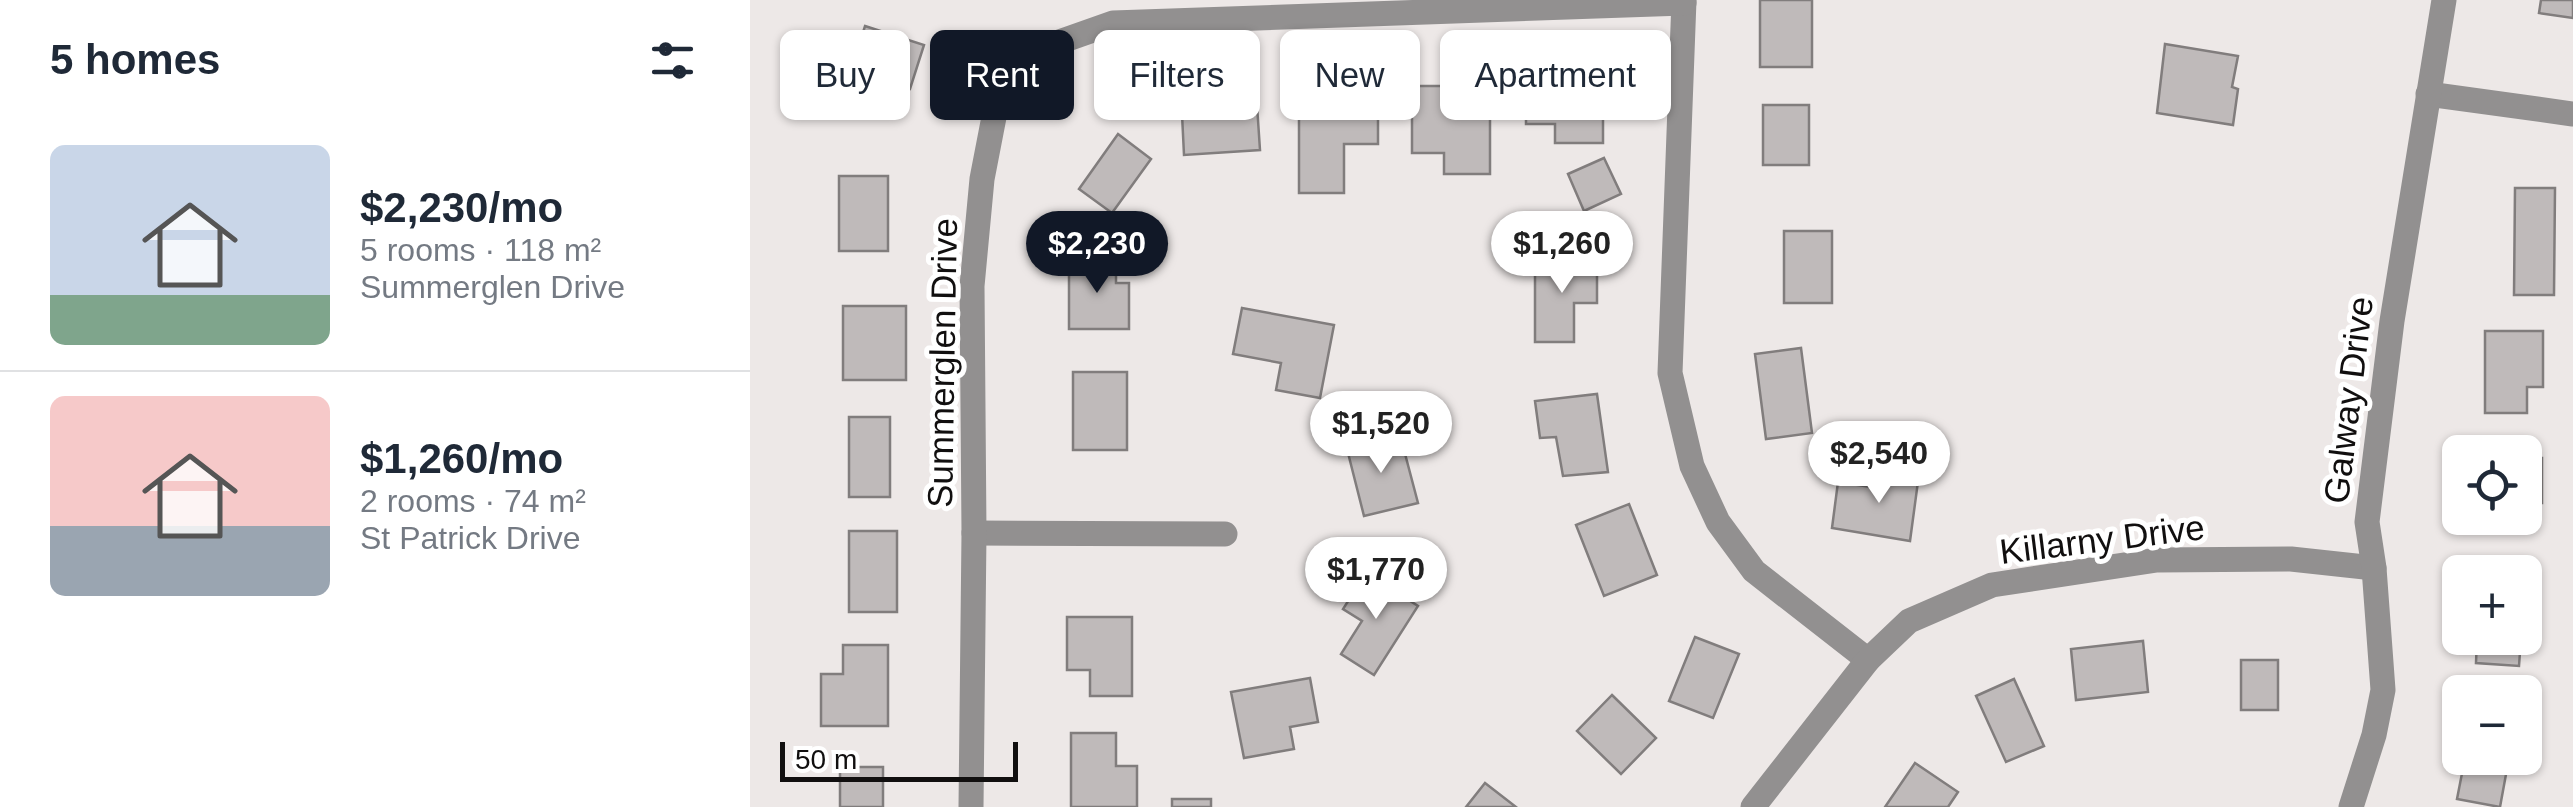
<!DOCTYPE html>
<meta charset="utf-8">
<style>
:root{--surface:#fff;--page:#f6f6f7;--text:#1f2937;--muted:#747a83;--line:#e0e1e3;--accent:#111827}
body{margin:0;font-family:Arial,sans-serif;background:var(--page);color:var(--text);height:100vh;display:flex;flex-direction:column;font-size:38px;white-space:nowrap}
*{box-sizing:border-box;margin:0}
p{font-size:32px;color:var(--muted)}
.icon{flex:none;width:55px;height:55px;fill:none;stroke:currentColor;stroke-width:2;stroke-linecap:round;stroke-linejoin:round}
.map{position:relative;flex:1;overflow:hidden}
.drawer{display:flex;flex-direction:column;background:var(--surface);width:750px}
.drawer>*{flex:none}
.guide{position:absolute;left:30px;top:30px;width:950px;height:90px;display:flex;gap:20px}
.controls{position:absolute;left:1692px;top:435px;display:grid;gap:20px}
.controls a{display:grid;place-items:center;width:100px;height:100px;border-radius:15px;background:var(--surface);box-shadow:0 2px 8px #0004;font-size:50px}
.scale{position:absolute;left:30px;bottom:25px;width:238px;box-sizing:border-box;padding-left:10px;border:5px solid #110f0f;border-top:0;font-size:28px;line-height:35px;white-space:nowrap;color:#110f0f;-webkit-text-stroke:8px #fff;paint-order:stroke}
.price{position:absolute;translate:-50% -85px;padding:0 22px;border-radius:35px;background:#fff;color:#222;font-size:32px;line-height:65px;filter:drop-shadow(0 2px 5px #0008)}
.price::after{content:'';position:absolute;left:50%;top:60px;width:30px;height:22px;margin-left:-15px;background:inherit;clip-path:polygon(0 0,100% 0,50% 100%)}
.price.selected{background:var(--accent);color:#fff}
ul{padding:0;list-style:none}
li{display:flex;align-items:center;gap:30px;height:250px;padding:0 50px}
li+li{border-top:2px solid var(--line)}
li span{display:grid;place-items:center;flex:none;width:280px;height:200px;border-radius:15px;color:#555}
li>.icon{margin-inline-start:auto}
span .icon{width:120px;height:120px;fill:#fffc;stroke-width:1}
li b{font-size:42px}
h2{display:flex;justify-content:space-between;align-items:center;height:120px;padding:0 50px;font-size:42px}
.chip{padding:0 35px;border-radius:15px;background:var(--surface);box-shadow:0 2px 8px #0004;font-size:35px;line-height:90px}
.chip.selected{background:var(--accent);color:#fff}
main{display:flex;flex:1;min-height:0}
.map>svg:first-child{display:block}
.building{fill:#bfbaba;stroke:#817d7d;stroke-width:2.5}
.lines{fill:none;stroke-linecap:round;stroke-linejoin:round}
.street{stroke:#929090;stroke-width:25}
.labels{text-anchor:middle;dominant-baseline:central;stroke-width:10;stroke-linejoin:round;paint-order:stroke}
.street-label{font-size:35px;fill:#110f0f;stroke:#fff}
</style>
<main>
<section class="drawer">
<h2>5 homes<svg class="icon" aria-label="filters" viewBox="0 0 24 24"><path d="M4 7h16M4 17h16"/><circle cx="9" cy="7" r="2"/><circle cx="15" cy="17" r="2"/></svg></h2>
<ul>
<li><span style="background:linear-gradient(#c9d6e8 75%,#7fa58c 0)"><svg class="icon" aria-label="home" viewBox="0 0 24 24"><path d="M3 11l9-7 9 7M6 9v11h12V9"/></svg></span><div><b>$2,230/mo</b><p>5 rooms · 118 m²</p><p>Summerglen Drive</p></div></li>
<li><span style="background:linear-gradient(#f6c9c9 65%,#9aa5b1 0)"><svg class="icon" aria-label="home" viewBox="0 0 24 24"><path d="M3 11l9-7 9 7M6 9v11h12V9"/></svg></span><div><b>$1,260/mo</b><p>2 rooms · 74 m²</p><p>St Patrick Drive</p></div></li>
</ul>
</section>
<div class="map">
<svg width="1823" height="807" viewBox="0 0 1823 807">
<rect width="100%" height="100%" fill="#ede8e7"/>
<g class="building">
<rect x="1010" y="0" width="52" height="67"/>
<path d="M1791 0H1823V18L1789 13Z"/>
<path d="M115 26 174 45 160 89 136 81 125 116 90 105Z"/>
<path d="M1415 44 1488 56 1482 87 1488 89 1483 125 1407 113Z"/>
<path d="M776 83H853V143H805V124H776Z"/>
<path d="M662 86H712V108H740V174H694V153H662Z"/>
<path d="M506 90 510 150 434 155 432 114 454 113 453 93Z"/>
<path d="M549 96H628V144H594V193H549Z"/>
<rect x="1013" y="105" width="46" height="60"/>
<path d="M368 134 401 159 362 213 329 189Z"/>
<path d="M854 158 871 194 834 211 818 174Z"/>
<rect x="89" y="176" width="49" height="75"/>
<path d="M1765 188H1805L1804 295H1764Z"/>
<rect x="1034" y="231" width="48" height="72"/>
<path d="M785 259H847V303H824V342H785Z"/>
<path d="M319 260H366V283H379V329H319Z"/>
<rect x="93" y="306" width="63" height="74"/>
<path d="M492 308 584 325 570 398 526 390 531 363 483 354Z"/>
<path d="M1735 331H1793V387H1777V413H1735Z"/>
<path d="M1051 348 1062 433 1016 439 1005 354Z"/>
<rect x="323" y="372" width="54" height="78"/>
<path d="M847 394 858 472 813 476 806 437 790 438 785 401Z"/>
<rect x="99" y="417" width="41" height="80"/>
<path d="M639 435 644 452 654 450 668 503 614 516 596 445Z"/>
<rect x="1775" y="458" width="17" height="45"/>
<path d="M1131 466 1169 474 1160 541 1082 528 1088 482 1128 488Z"/>
<path d="M879 504 907 575 854 596 826 525Z"/>
<rect x="99" y="531" width="48" height="81"/>
<path d="M616 573 668 606 624 675 591 654 612 621 593 609Z"/>
<path d="M317 617H382V696H340V670H317Z"/>
<path d="M945 637 989 654 963 718 919 701Z"/>
<path d="M1727 638H1771L1769 666 1726 663Z"/>
<path d="M1393 641 1398 692 1326 700 1321 649Z"/>
<path d="M93 645H138V726H71V674H93Z"/>
<rect x="1491" y="660" width="37" height="50"/>
<path d="M560 678 568 722 540 727 544 749 494 758 481 692Z"/>
<path d="M1264 679 1294 746 1256 762 1226 696Z"/>
<path d="M862 695 906 738 871 774 827 731Z"/>
<path d="M321 733H366V766H387V807H321Z"/>
<path d="M1715 758H1759L1750 807 1707 799Z"/>
<path d="M1165 763 1208 792 1198 807H1135Z"/>
<rect x="90" y="767" width="43" height="40"/>
<path d="M735 783 766 807H716Z"/>
<rect x="422" y="799" width="39" height="8"/>
</g>
<g class="lines">
<g class="street">
<path d="M934 0 920 373 942 466 968 522 1004 571 1118 660"/>
<path d="M1678 94 1823 114"/>
<path d="M224 533 475 534"/>
<path d="M221 807 224 533 222 286 232 179 250 86 295 47 363 23 934 3"/>
<path d="M1003 807 1118 660 1159 621 1242 585 1407 560 1541 559 1624 568"/>
<path d="M1601 807 1624 735 1633 690 1624 568 1617 522 1642 321 1694 0"/>
</g>
</g>
<g class="labels">
<g class="street-label">
<text transform="translate(192 363) rotate(-89)">Summerglen Drive</text>
<text transform="translate(1598 400) rotate(-83)">Galway Drive</text>
<text transform="translate(1352 539) rotate(-7)">Killarny Drive</text>
</g>
</g>
</svg>
<div class="controls">
<a><svg class="icon" aria-label="locate" viewBox="0 0 24 24"><circle cx="12" cy="12" r="6"/><path d="M12 2v4M12 18v4M2 12h4M18 12h4"/></svg></a>
<a>+</a>
<a>−</a>
</div>
<div class="scale">50 m</div>
<b class="price selected" style="left:347px;top:296px">$2,230</b>
<b class="price" style="left:812px;top:296px">$1,260</b>
<b class="price" style="left:631px;top:476px">$1,520</b>
<b class="price" style="left:1129px;top:506px">$2,540</b>
<b class="price" style="left:626px;top:622px">$1,770</b>
<div class="guide">
<a class="chip">Buy</a>
<a class="chip selected">Rent</a>
<a class="chip">Filters</a>
<a class="chip">New</a>
<a class="chip">Apartment</a>
</div>
</div>
</main>
